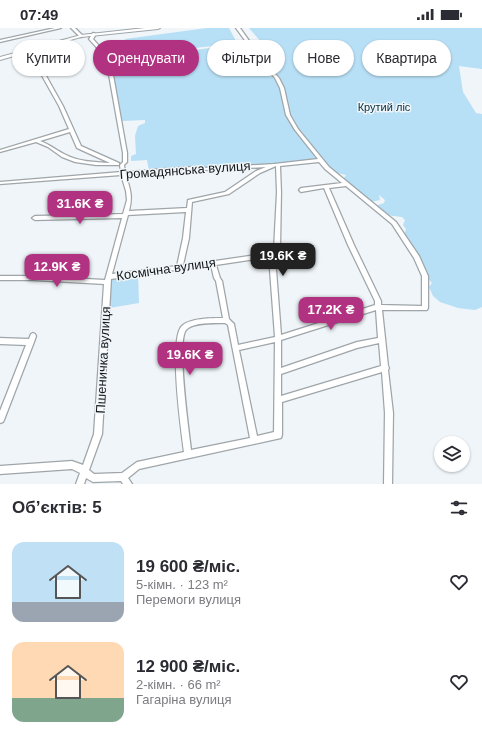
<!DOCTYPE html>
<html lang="uk">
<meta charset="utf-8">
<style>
:root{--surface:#fff;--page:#f2f2f3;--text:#2b2b33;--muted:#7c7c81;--accent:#b13280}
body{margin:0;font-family:Arial,sans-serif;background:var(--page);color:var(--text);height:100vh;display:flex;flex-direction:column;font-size:15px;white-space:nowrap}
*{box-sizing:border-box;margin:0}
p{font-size:13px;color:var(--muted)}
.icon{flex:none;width:22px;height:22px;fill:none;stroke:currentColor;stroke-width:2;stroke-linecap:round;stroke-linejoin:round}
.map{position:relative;height:456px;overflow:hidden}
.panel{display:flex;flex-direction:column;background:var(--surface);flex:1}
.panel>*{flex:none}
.banner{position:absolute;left:12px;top:12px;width:458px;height:36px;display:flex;gap:8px}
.controls{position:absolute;left:434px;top:408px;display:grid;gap:8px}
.controls a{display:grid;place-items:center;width:36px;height:36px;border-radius:50%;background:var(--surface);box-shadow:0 1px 3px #0004;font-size:20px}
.price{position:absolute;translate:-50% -34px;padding:0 9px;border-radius:8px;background:var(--accent);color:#fff;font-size:13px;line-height:26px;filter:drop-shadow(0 1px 2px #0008)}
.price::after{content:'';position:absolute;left:50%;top:24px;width:12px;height:9px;margin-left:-6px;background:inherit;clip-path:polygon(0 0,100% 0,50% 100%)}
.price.active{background:#222;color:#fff}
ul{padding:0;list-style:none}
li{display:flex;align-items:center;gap:12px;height:100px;padding:0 12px}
li span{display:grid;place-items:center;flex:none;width:112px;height:80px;border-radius:12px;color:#555}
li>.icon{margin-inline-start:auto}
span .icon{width:48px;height:48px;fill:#fffc;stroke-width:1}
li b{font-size:17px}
h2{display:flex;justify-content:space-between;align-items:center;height:48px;padding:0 12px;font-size:17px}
.chip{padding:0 14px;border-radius:18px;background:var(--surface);box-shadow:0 1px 3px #0004;font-size:14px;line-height:36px}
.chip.active{background:var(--accent);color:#fff}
.status{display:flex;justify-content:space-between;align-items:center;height:28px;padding:0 20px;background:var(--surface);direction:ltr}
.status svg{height:11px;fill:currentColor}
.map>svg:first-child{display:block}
.green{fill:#b7dff5}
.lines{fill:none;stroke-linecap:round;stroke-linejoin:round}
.minor-casing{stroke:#9fa5a8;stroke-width:2.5}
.highway-casing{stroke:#9fa5a8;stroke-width:2}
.minor{fill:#fff;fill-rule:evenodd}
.highway{fill:#fff;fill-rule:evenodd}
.labels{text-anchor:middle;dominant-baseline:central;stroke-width:3;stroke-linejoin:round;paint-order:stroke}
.far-park-label{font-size:11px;fill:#022e41;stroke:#eff5f9}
.street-label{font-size:13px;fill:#141718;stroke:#eff5f9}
</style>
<div class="status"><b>07:49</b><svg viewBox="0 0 49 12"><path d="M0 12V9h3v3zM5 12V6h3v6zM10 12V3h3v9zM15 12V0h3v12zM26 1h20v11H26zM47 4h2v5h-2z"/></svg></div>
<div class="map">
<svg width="482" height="456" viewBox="0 0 482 456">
<rect width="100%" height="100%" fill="#eff5f9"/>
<g class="green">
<path d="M207 0H229L237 15 153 25 195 22 247 15 249 17 264 15 261 14 249 0H482V41L459 38 463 64 476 85 482 86V279L475 282 458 280 440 274 433 268 429 259 432 255 426 248 428 245 404 208 406 201 403 197 405 192 402 189 386 187 375 178 384 175 385 172 379 167 380 172 371 174 360 164H356L342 153 346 147 333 144 322 133 317 134 149 143 147 132 131 133V128L136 126 135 108 138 98 145 95V92L122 93 117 64 113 55 108 30 132 26 125 11Z"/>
<path d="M138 246 139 275 109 280V250Z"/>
</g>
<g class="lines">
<defs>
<g id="minor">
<path d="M55 0H61L0 14V12Z"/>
<path d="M71 0H75L82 7V9H80Z"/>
<path d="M236 0H240L265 35 279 50 284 60 290 87 298 101 329 139 396 194 419 228 428 248V280L427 282H382L388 338 389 340 388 342 393 385 392 456H384L385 385 382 344 282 374V407L281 410 139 441 128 450 132 456H123L121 453 93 454 86 450 84 456H76L80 445 72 441 0 446V438L72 433 83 437 94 406 104 256 33 252H0V248H33L105 252 122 190 35 192 32 190 35 188 123 186 127 172 126 163 121 147 0 156V154L121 144 120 137 123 134V125L106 30 89 11 93 5H94L96 6 93 11 110 30 127 125V134L124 137 125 144 192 139 209 140 274 136 318 131 295 102 286 87 280 60 275 50 263 37ZM319 134 325 141 342 155 301 160 299 162 301 164 324 160 348 217 375 273V277L281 307 275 228 280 222 281 164 280 138ZM276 138 277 164 274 221 270 225 215 233 213 232 211 233 183 237 189 210 192 174 229 166 260 145ZM266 139 256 143 225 164 188 172 187 180 129 183C133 167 130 162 126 147L192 141 209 142ZM346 158 392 196 414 230 422 248V278L381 277V273L354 217 329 160ZM186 184 183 210 177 238 112 246 128 187ZM269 229 275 309 238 317 234 296 229 291 222 253 220 250 216 237ZM211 237 214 250 216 253 223 290C212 290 188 290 181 299 169 316 181 401 184 424L137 434 122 445 94 446 89 442 102 406 111 251ZM376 282 378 310 357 314 281 340V312ZM225 295 228 297 250 410 191 422C189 403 176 315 186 302 192 294 215 295 225 295ZM275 314 274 404 257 408 239 322ZM379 315 381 338 281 368V346L357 320Z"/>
<path d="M28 20 31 21 63 78 81 118 119 135V137H96L75 134 62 129 48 119 36 114 0 124V122L69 101 59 78 27 21ZM70 104 77 120 110 135C95 134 79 134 64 126 56 122 49 116 40 113Z"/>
<path d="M33 305 35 306 36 308 34 314 4 392 3 394 0 395V383L26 317 0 316V310L29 311 31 306Z"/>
</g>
<path id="highway" d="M145 0H160L158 1 81 9 0 32V29L81 7Z"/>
</defs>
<use href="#minor" class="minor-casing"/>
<use href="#highway" class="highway-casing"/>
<use href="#minor" class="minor"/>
<use href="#highway" class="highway"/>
</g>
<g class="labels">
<g class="far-park-label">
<text x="384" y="79">Крутий ліс</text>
</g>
<g class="street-label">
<text transform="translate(185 142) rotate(-4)">Громадянська вулиця</text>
<text transform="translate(166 241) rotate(-8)">Космічна вулиця</text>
<text transform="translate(103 332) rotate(-87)">Пшеничка вулиця</text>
</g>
</g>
</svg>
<div class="controls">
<a><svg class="icon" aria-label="layers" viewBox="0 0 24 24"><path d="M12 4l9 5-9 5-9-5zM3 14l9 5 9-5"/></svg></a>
</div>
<b class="price" style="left:80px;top:197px">31.6K ₴</b>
<b class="price active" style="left:283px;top:249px">19.6K ₴</b>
<b class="price" style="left:57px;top:260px">12.9K ₴</b>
<b class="price" style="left:331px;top:303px">17.2K ₴</b>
<b class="price" style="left:190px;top:348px">19.6K ₴</b>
<div class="banner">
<a class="chip">Купити</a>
<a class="chip active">Орендувати</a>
<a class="chip">Фільтри</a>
<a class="chip">Нове</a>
<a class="chip">Квартира</a>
</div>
</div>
<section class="panel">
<h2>Об’єктів: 5<svg class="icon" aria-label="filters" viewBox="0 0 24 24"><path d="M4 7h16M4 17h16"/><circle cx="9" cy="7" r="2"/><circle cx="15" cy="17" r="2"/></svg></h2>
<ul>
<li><span style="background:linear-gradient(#bfe0f5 75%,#9aa5b1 0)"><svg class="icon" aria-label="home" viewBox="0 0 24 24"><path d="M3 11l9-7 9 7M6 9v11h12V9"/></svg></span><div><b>19 600 ₴/міс.</b><p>5-кімн. · 123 m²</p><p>Перемоги вулиця</p></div><svg class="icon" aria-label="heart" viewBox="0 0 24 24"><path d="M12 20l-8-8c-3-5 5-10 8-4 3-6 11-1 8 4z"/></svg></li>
<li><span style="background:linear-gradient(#ffd9b3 70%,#7fa58c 0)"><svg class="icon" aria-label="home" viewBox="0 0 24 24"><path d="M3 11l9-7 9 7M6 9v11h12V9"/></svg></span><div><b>12 900 ₴/міс.</b><p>2-кімн. · 66 m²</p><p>Гагаріна вулиця</p></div><svg class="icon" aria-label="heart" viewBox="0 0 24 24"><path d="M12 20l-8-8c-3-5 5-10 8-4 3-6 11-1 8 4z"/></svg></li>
</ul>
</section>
